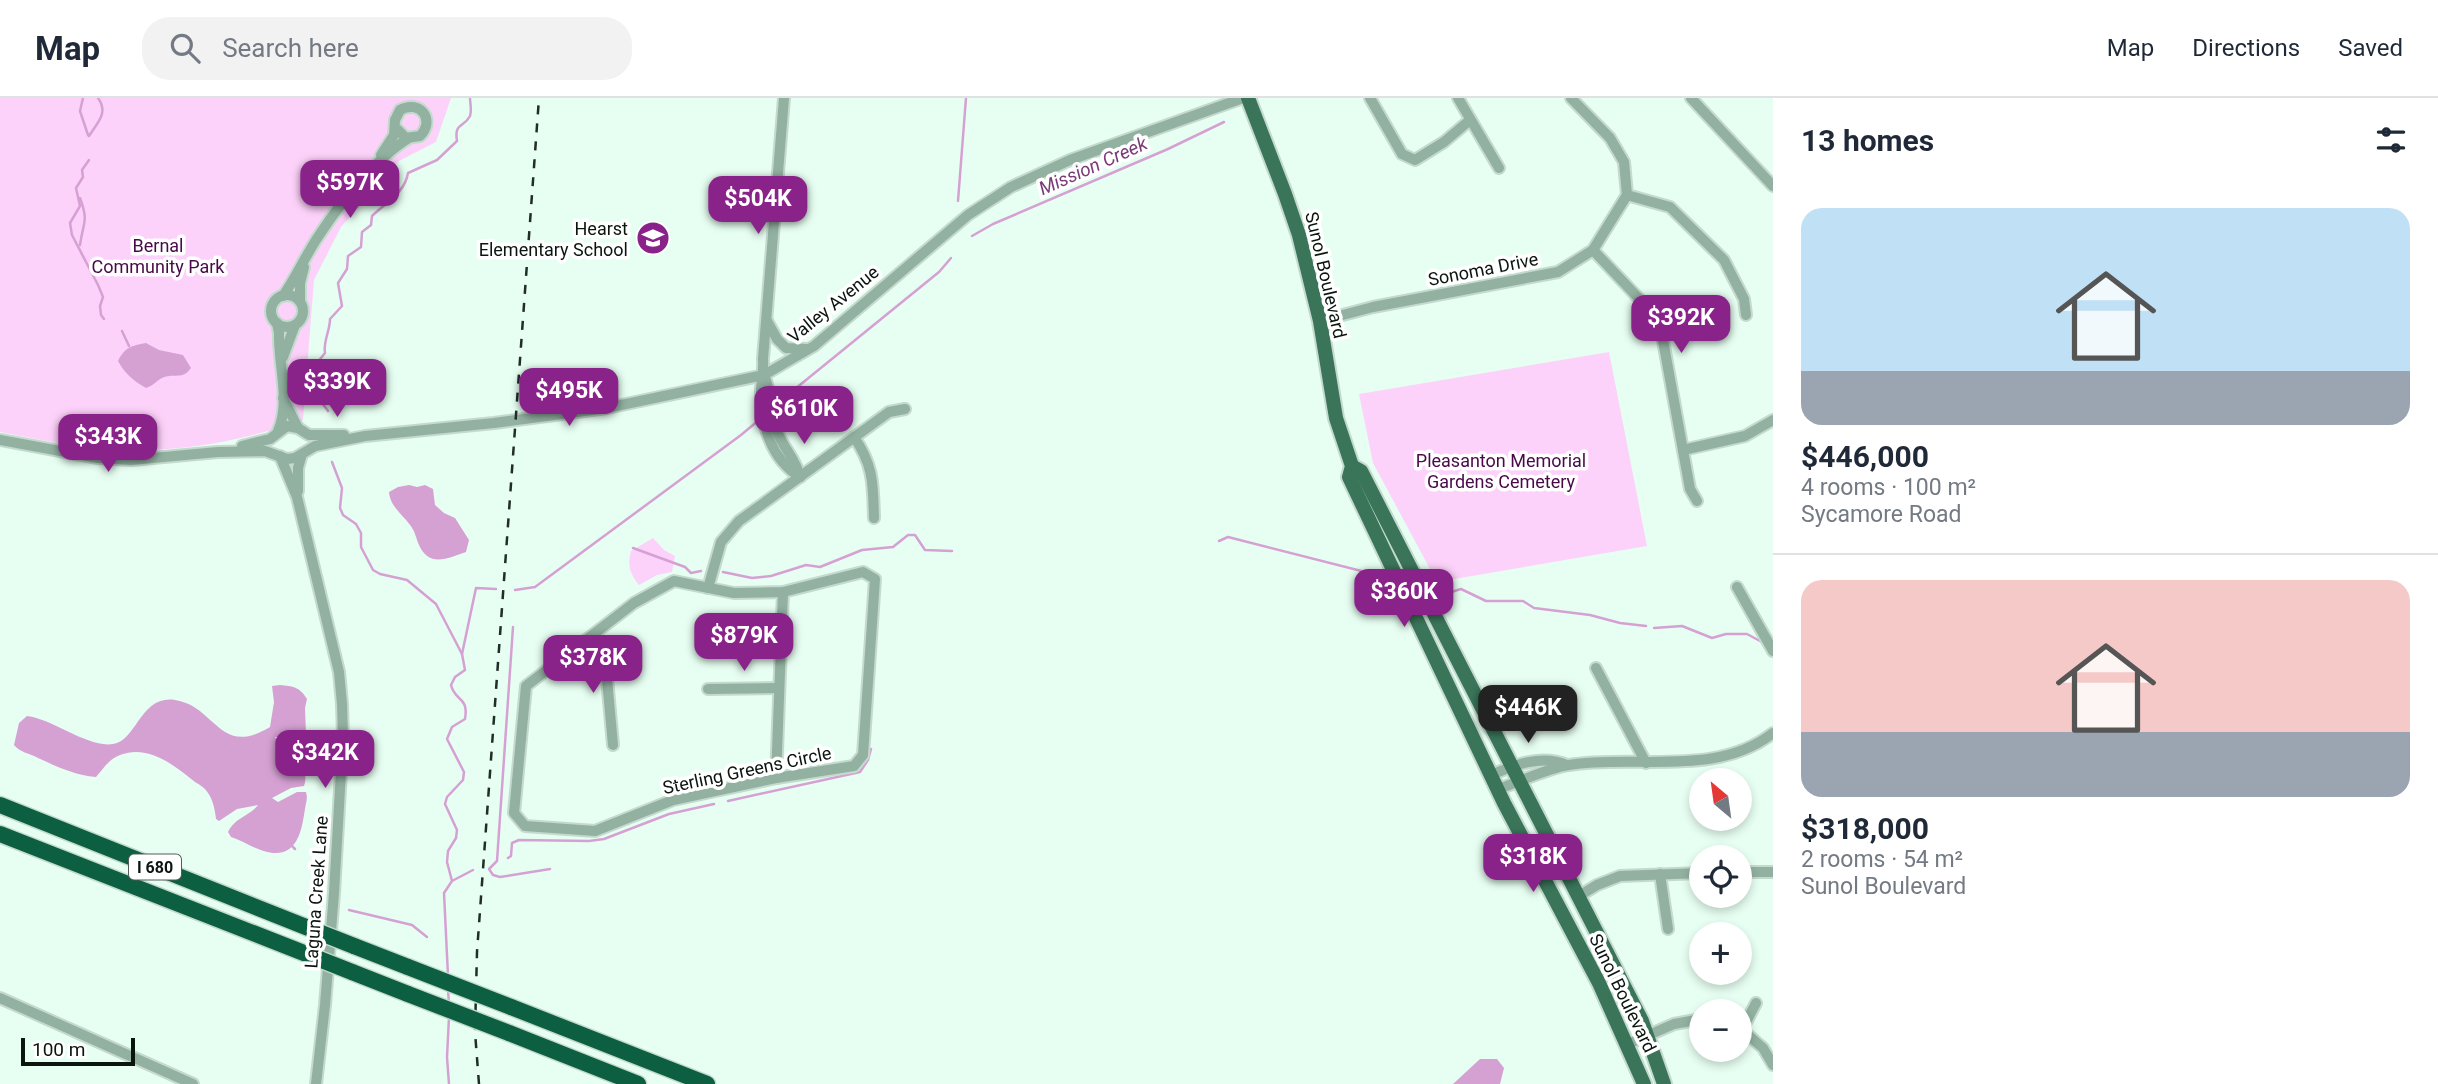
<!DOCTYPE html>
<meta charset="utf-8">
<style>
:root{--surface:#fff;--page:#f2f2f3;--text:#1f2937;--muted:#747a83;--line:#e0e1e3;--accent:#892389}
body{margin:0;font-family:Roboto,sans-serif;background:var(--page);color:var(--text);height:100vh;display:flex;flex-direction:column;font-size:26px;white-space:nowrap}
*{box-sizing:border-box;margin:0}
p{font-size:23px;color:var(--muted)}
.icon{flex:none;width:38px;height:38px;fill:none;stroke:currentColor;stroke-width:2;stroke-linecap:round;stroke-linejoin:round}
.map{position:relative;flex:1;overflow:hidden}
.details{display:flex;flex-direction:column;background:var(--surface);width:665px}
.details>*{flex:none}
.needle{width:46px;rotate:331deg}
.controls{position:absolute;left:1689px;top:670px;display:grid;gap:14px}
.controls a{display:grid;place-items:center;width:63px;height:63px;border-radius:50%;background:var(--surface);box-shadow:0 4px 10px #0003;font-size:35px}
.scale{position:absolute;left:21px;bottom:18px;width:114px;box-sizing:border-box;padding-left:7px;border:4px solid #0b1510;border-top:0;font-size:19px;line-height:24px;white-space:nowrap;color:#0b1510;-webkit-text-stroke:5px #fff;paint-order:stroke}
.price{position:absolute;translate:-50% -60px;padding:0 16px;border-radius:14px;background:var(--accent);color:#fff;font-size:23px;line-height:46px;filter:drop-shadow(0 2px 4px #0008)}
.price::after{content:'';position:absolute;left:50%;top:42px;width:21px;height:16px;margin-left:-10px;background:inherit;clip-path:polygon(0 0,100% 0,50% 100%)}
.price.active{background:#222;color:#fff}
ul{padding:0;list-style:none}
li{display:grid;align-content:center;gap:14px;height:371px;padding:0 28px}
li+li{border-top:2px solid var(--line)}
li span{display:grid;place-items:center;height:217px;border-radius:21px;color:#555}
li>.icon{margin-inline-start:auto}
span .icon{width:126px;height:126px;fill:#fffc;stroke-width:1}
li b{font-size:30px}
h2{display:flex;justify-content:space-between;align-items:center;height:84px;padding:0 28px;font-size:30px}
header{display:flex;align-items:center;gap:42px;box-sizing:border-box;height:98px;padding:0 35px;background:var(--surface);border-bottom:2px solid var(--line)}
header strong{font-size:33px}
nav{display:flex;gap:38px;margin-inline-start:auto;font-size:24px}
.search{width:490px;height:63px;background:var(--page);display:flex;align-items:center;gap:18px;box-sizing:border-box;padding:0 24px;border-radius:28px;color:var(--muted);font-size:26px}
main{display:flex;flex:1;min-height:0}
.map>svg:first-child{display:block}
.green{fill:#fdd2fa}
.water{fill:#d5a1d3}
.lines{fill:none;stroke-linecap:round;stroke-linejoin:round}
.stream{stroke:#d5a1d3;stroke-width:2.5}
.minor-casing{stroke:#c4dace;stroke-width:14}
.major-casing{stroke:#c4dace;stroke-width:18}
.highway-casing{stroke:#c4dace;stroke-width:19}
.minor{stroke:#92b1a1;stroke-width:10}
.major{stroke:#3a755a;stroke-width:14}
.highway{stroke:#0c5f41;stroke-width:16}
.rail{stroke:#212d27;stroke-width:2.5;stroke-dasharray:9 9;stroke-linecap:butt}
.highway-bridge-casing{stroke:#c4dace;stroke-width:19;stroke-linecap:butt}
.highway-bridge{stroke:#0c5f41;stroke-width:16}
.labels{text-anchor:middle;dominant-baseline:central;stroke-width:7;stroke-linejoin:round;paint-order:stroke}
.shield{fill:#fff;stroke:#545b58;stroke-width:2}
.shield-label{font-size:16px;font-weight:bold;fill:#0b1510}
.poi-label{font-size:18px;fill:#0b1510;stroke:#fff;text-anchor:end}
.park-label{font-size:18px;fill:#490949;stroke:#fff}
.street-label{font-size:18px;fill:#0b1510;stroke:#fff}
.water-label{font-size:19px;font-style:italic;fill:#7a3b78;stroke:#fff}
</style>
<header>
<strong>Map</strong>
<div class="search"><svg class="icon" aria-label="search" viewBox="0 0 24 24"><circle cx="10" cy="10" r="6"/><path d="M15 15l6 6"/></svg>Search here</div>
<nav><a>Map</a><a>Directions</a><a>Saved</a></nav>
</header>
<main>
<div class="map">
<svg width="1773" height="986" viewBox="0 0 1773 986">
<rect width="100%" height="100%" fill="#e7fff2"/>
<g class="green">
<path d="M0 0H451L436 44 399 63 341 129 314 182 303 322C231 347 156 359 80 348 53 345 27 339 0 334Z"/>
<path d="M1609 254 1647 448 1437 484 1373 365 1359 296Z"/>
<path d="M653 440 664 452 675 458 672 474 657 477 639 487C630 476 627 467 631 453Z"/>
</g>
<g class="water">
<path d="M146 245 159 252 183 257 191 270C182 283 174 274 162 280 156 283 153 288 146 290 135 284 124 275 118 263 125 249 131 248 146 245Z"/>
<path d="M409 387 417 389 425 387 433 391 435 407 444 415 455 420 469 442 466 454C448 460 429 470 419 447 416 440 415 433 410 427 402 416 390 408 389 394L398 389Z"/>
<path d="M280 587C293 588 300 589 307 601L305 610 306 636 301 641 275 639C283 658 312 665 304 688L291 690 272 700 278 704 297 694H306C308 701 306 704 305 711 302 729 299 757 273 755 259 754 244 743 231 739L228 734C235 719 250 718 258 707L237 711 219 723 216 721C215 712 213 702 208 695 205 690 200 687 195 684 175 668 149 646 120 657 109 661 103 671 96 679 74 677 58 669 38 660 29 655 21 655 14 647L19 625 27 618C53 621 88 650 113 646 137 643 140 597 175 602 216 608 219 660 270 629L274 604 272 588Z"/>
<path d="M1480 961H1497L1504 970 1500 986H1453Z"/>
</g>
<g class="lines">
<g class="stream">
<path d="M83 0 80 13 88 37"/>
<path d="M89 38C97 25 109 15 98 0"/>
<path d="M89 62 82 72 83 79 76 90 80 108 70 125 72 137 98 187 103 199 100 208 101 217 104 221"/>
<path d="M958 103 966 0"/>
<path d="M972 138 993 126 1168 51 1224 24"/>
<path d="M80 147C83 124 89 124 80 100"/>
<path d="M122 233 129 248"/>
<path d="M774 308 939 174 951 160"/>
<path d="M328 313 314 294 316 266 325 255C323 243 330 233 330 221L342 208 338 185 347 171 348 158 361 149 362 134 371 127 372 118C385 105 405 95 408 75L437 62 457 43C454 24 464 30 470 18 472 12 470 5 470 0"/>
<path d="M332 364 342 390 340 410 343 417 356 426 361 435V449L373 472 380 476 407 482 436 506 462 556 465 572 455 579 451 587C455 604 469 598 465 621L452 629 447 641 464 674 463 682 447 699 445 706 457 732 456 740 448 753 447 764 452 783 444 795 448 878"/>
<path d="M1219 443 1228 439 1381 478"/>
<path d="M633 450 685 469 691 475 701 473"/>
<path d="M723 474 752 480 771 478 806 467 820 469 862 452 893 449 908 437H915L925 452 952 453"/>
<path d="M515 492 535 489 741 337 759 322"/>
<path d="M1436 492 1445 496 1461 491 1486 503H1523L1534 510 1590 517 1620 525 1646 528"/>
<path d="M513 529 497 763 489 771 493 777 500 779 550 771"/>
<path d="M1654 530 1682 528 1712 540 1726 536H1747L1760 543"/>
<path d="M462 556 476 490 496 491"/>
<path d="M728 703 860 674 868 662 871 651"/>
<path d="M291 747 295 751"/>
<path d="M508 760 511 758 512 745 519 742 589 743 604 741 669 716 714 706"/>
<path d="M452 783 473 772"/>
<path d="M349 812 412 827 427 839"/>
<path d="M448 892 449 906"/>
<path d="M449 919 447 959 449 986"/>
</g>
<defs>
<g id="minor">
<path d="M784 0 763 261C764 274 761 283 761 294 761 327 771 361 800 379"/>
<path d="M1370 0 1402 56 1415 62 1444 44 1470 22"/>
<path d="M1458 0 1499 70"/>
<path d="M1691 0 1773 88"/>
<path d="M381 57 394 37 395 22 400 12C420 1 436 22 420 38L406 40 396 30"/>
<path d="M1627 97 1670 109 1724 162 1744 201 1746 217"/>
<path d="M1593 152 1646 208 1662 237 1690 391 1697 403"/>
<circle cx="287" cy="213" r="16"/>
<path d="M283 198C297 178 306 156 320 136 341 104 376 60 409 40"/>
<path d="M300 203V185L304 169"/>
<path d="M767 223 777 241 786 250 806 251"/>
<path d="M1320 223 1373 209 1558 174 1593 152 1627 97 1624 64 1610 40 1571 0"/>
<path d="M277 225 279 235C278 267 291 303 278 333"/>
<path d="M283 259 295 227"/>
<path d="M764 277C772 295 770 315 777 333 783 350 796 361 800 379"/>
<path d="M283 300 298 330"/>
<path d="M854 339C874 368 873 387 874 420"/>
<path d="M0 342 98 360 131 362 218 354 265 353 287 361 295 360 315 348 365 338 494 325 607 310 764 277 814 248 968 117 1011 89 1070 62 1243 0"/>
<path d="M242 348 270 341 287 328 298 330 309 337H344"/>
<path d="M1683 352 1745 338 1773 322"/>
<path d="M280 358 297 399 339 574 342 606 343 639 334 795 325 907 316 986"/>
<path d="M298 393V370L302 356"/>
<path d="M863 474 875 481 863 657 854 668 776 680 673 702 595 733 525 728 514 715 526 588 634 505 674 483 734 495 783 494Z"/>
<path d="M1737 489 1773 553"/>
<path d="M708 490 721 444 739 423 889 314 905 311"/>
<path d="M584 543 607 581 613 647"/>
<path d="M1596 570 1646 665"/>
<path d="M708 591 779 590"/>
<path d="M1491 677C1515 667 1541 656 1567 667"/>
<path d="M776 680 783 494"/>
<path d="M1498 691C1520 684 1547 670 1569 667 1634 656 1716 680 1773 635"/>
<path d="M1740 774H1773"/>
<path d="M1660 776 1668 831"/>
<path d="M1579 798 1597 787 1620 778 1701 775"/>
<path d="M0 900 193 986"/>
<path d="M1740 930 1763 950 1773 967"/>
<path d="M1742 932 1756 905"/>
<path d="M1628 946 1674 926 1701 921"/>
</g>
<g id="major">
<path d="M1248 0 1285 96 1299 137 1320 223 1336 320 1352 368 1349 379 1504 705 1599 885 1644 986"/>
<path d="M1352 368 1361 373 1642 923 1664 986"/>
</g>
<g id="highway">
<path d="M0 707 311 831"/>
<path d="M0 736 309 857"/>
<path d="M354 848 408 869"/>
<path d="M352 874 408 896"/>
<path d="M511 909 707 986"/>
<path d="M509 935 638 986"/>
</g>
</defs>
<use href="#minor" class="minor-casing"/>
<use href="#major" class="major-casing"/>
<use href="#highway" class="highway-casing"/>
<use href="#minor" class="minor"/>
<use href="#major" class="major"/>
<use href="#highway" class="highway"/>
<path class="rail" d="M479 986 475 934 477 854 539 0"/>
<defs>
<g id="highway-bridge">
<path d="M311 831 354 848"/>
<path d="M309 857 352 874"/>
<path d="M408 869 511 909"/>
<path d="M408 896 509 935"/>
</g>
</defs>
<use href="#highway-bridge" class="highway-bridge-casing"/>
<use href="#highway-bridge" class="highway-bridge"/>
</g>
<defs>
<symbol id="school-disc" viewBox="-11 -11 22 22"><circle r="9.5" fill="#892389" stroke="#fff"/><path d="M0-5L7-2L0 1L-7-2ZM-4 1L0 2.5L4 1V4Q0 6-4 4Z" fill="#fff"/></symbol>
</defs>
<g fill-rule="evenodd">
<use href="#school-disc" x="634" y="121" width="38" height="38"/>
</g>
<g class="labels">
<rect class="shield" x="129" y="756.5" width="52" height="25" rx="5"/>
<g class="shield-label">
<text x="155" y="769">I 680</text>
</g>
<g class="poi-label">
<text x="628" y="130">Hearst<tspan x="628" dy="21">Elementary School</tspan></text>
</g>
<g class="park-label">
<text x="158" y="147">Bernal<tspan x="158" dy="21">Community Park</tspan></text>
<text x="1501" y="362">Pleasanton Memorial<tspan x="1501" dy="21">Gardens Cemetery</tspan></text>
</g>
<g class="street-label">
<text transform="translate(1483 171) rotate(-11)">Sonoma Drive</text>
<text transform="translate(1326 177) rotate(77)">Sunol Boulevard</text>
<text transform="translate(833 206) rotate(-39)">Valley Avenue</text>
<text transform="translate(747 672) rotate(-12)">Sterling Greens Circle</text>
<text transform="translate(316 794) rotate(-86)">Laguna Creek Lane</text>
<text transform="translate(1623 895) rotate(64)">Sunol Boulevard</text>
</g>
<g class="water-label">
<text transform="translate(1093 68) rotate(-24)">Mission Creek</text>
</g>
</g>
</svg>
<div class="controls">
<a><svg class="needle" viewBox="-14 -14 28 28"><path d="M0-13l5 13h-10z" fill="#e53935"/><path d="M0 13l5-13h-10z" fill="#747a83"/></svg></a>
<a><svg class="icon" aria-label="locate" viewBox="0 0 24 24"><circle cx="12" cy="12" r="6"/><path d="M12 2v4M12 18v4M2 12h4M18 12h4"/></svg></a>
<a>+</a>
<a>−</a>
</div>
<div class="scale">100 m</div>
<b class="price" style="left:350px;top:122px">$597K</b>
<b class="price" style="left:758px;top:138px">$504K</b>
<b class="price" style="left:1681px;top:257px">$392K</b>
<b class="price" style="left:337px;top:321px">$339K</b>
<b class="price" style="left:569px;top:330px">$495K</b>
<b class="price" style="left:804px;top:348px">$610K</b>
<b class="price" style="left:108px;top:376px">$343K</b>
<b class="price" style="left:1404px;top:531px">$360K</b>
<b class="price" style="left:744px;top:575px">$879K</b>
<b class="price" style="left:593px;top:597px">$378K</b>
<b class="price active" style="left:1528px;top:647px">$446K</b>
<b class="price" style="left:325px;top:692px">$342K</b>
<b class="price" style="left:1533px;top:796px">$318K</b>
</div>
<section class="details">
<h2>13 homes<svg class="icon" aria-label="filters" viewBox="0 0 24 24"><path d="M4 7h16M4 17h16"/><circle cx="9" cy="7" r="2"/><circle cx="15" cy="17" r="2"/></svg></h2>
<ul>
<li><span style="background:linear-gradient(#bfe0f5 75%,#9aa5b1 0)"><svg class="icon" aria-label="home" viewBox="0 0 24 24"><path d="M3 11l9-7 9 7M6 9v11h12V9"/></svg></span><div><b>$446,000</b><p>4 rooms · 100 m²</p><p>Sycamore Road</p></div></li>
<li><span style="background:linear-gradient(#f6c9c9 70%,#9aa5b1 0)"><svg class="icon" aria-label="home" viewBox="0 0 24 24"><path d="M3 11l9-7 9 7M6 9v11h12V9"/></svg></span><div><b>$318,000</b><p>2 rooms · 54 m²</p><p>Sunol Boulevard</p></div></li>
</ul>
</section>
</main>
